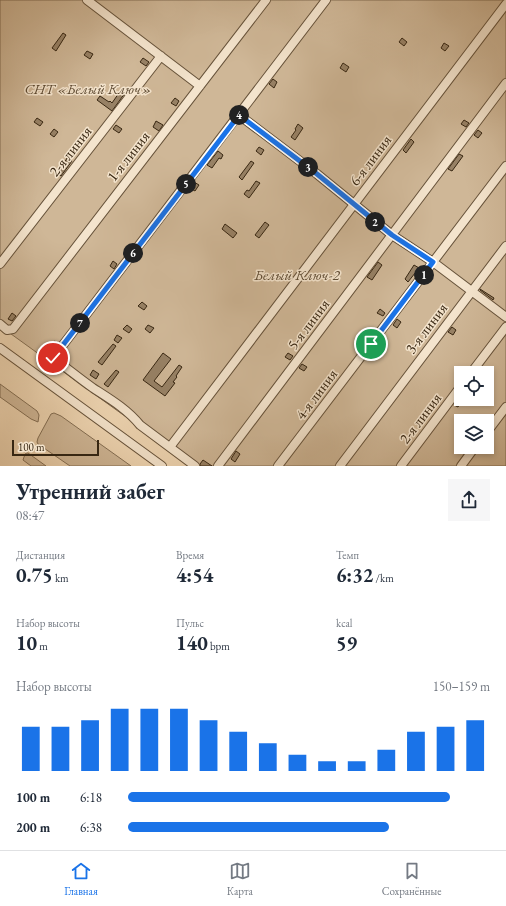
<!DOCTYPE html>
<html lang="ru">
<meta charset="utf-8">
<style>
body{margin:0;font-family:"EB Garamond",serif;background:#f6f6f7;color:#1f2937;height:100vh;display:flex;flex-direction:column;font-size:15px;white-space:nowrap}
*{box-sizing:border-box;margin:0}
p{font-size:13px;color:#747a83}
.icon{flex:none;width:22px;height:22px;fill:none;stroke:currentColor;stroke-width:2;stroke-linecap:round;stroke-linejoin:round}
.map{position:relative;height:466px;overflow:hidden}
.side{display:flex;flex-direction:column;background:#fff;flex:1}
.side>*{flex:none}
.controls{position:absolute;left:454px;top:366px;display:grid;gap:8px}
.controls a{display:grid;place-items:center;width:40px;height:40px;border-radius:0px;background:#fff;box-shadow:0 2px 6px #0003;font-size:20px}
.scale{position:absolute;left:12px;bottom:10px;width:87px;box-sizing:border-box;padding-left:4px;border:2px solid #382712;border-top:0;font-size:11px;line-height:14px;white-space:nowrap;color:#382712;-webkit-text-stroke:3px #f4e4cd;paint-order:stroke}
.pin{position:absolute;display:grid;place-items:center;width:34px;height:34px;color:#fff;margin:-17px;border:2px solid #fff;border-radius:50%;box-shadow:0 1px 4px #0007}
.km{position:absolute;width:20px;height:20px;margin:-10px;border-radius:50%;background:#222;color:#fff;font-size:11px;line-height:20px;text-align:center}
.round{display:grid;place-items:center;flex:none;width:42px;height:42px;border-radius:0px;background:#f6f6f7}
.headline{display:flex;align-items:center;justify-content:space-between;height:68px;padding:0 16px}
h1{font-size:22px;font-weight:700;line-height:30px}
.metrics{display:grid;grid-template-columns:repeat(3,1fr);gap:6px;height:68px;padding:4px 16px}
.metrics div{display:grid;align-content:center}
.metrics b{font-size:20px;font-weight:700}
.metrics small{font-size:11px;font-weight:400}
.metrics p{font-size:11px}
.chart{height:112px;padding:8px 16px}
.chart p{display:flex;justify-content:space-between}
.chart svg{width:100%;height:72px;margin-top:4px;stroke:#1a73e8;stroke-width:6}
ul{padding:0 16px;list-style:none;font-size:13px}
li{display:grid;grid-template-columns:64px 48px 1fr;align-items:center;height:30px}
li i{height:10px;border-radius:5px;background:#1a73e8}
.menu{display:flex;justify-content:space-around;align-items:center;height:56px;border-top:1px solid #e0e1e3;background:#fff;font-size:11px;color:#747a83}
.menu a{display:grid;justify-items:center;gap:2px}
.menu .on{color:#1a73e8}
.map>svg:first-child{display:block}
</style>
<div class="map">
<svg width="506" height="466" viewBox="0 0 506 466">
<rect width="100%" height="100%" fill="#eed5b2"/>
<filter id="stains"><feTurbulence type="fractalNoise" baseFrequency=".005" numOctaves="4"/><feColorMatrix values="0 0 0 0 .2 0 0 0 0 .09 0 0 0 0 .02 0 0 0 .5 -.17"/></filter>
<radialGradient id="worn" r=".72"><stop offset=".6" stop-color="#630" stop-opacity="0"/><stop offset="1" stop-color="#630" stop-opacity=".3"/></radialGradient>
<path fill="#cfb797" stroke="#846f54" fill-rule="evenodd" d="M0 0H506V466H194L0 326ZM461 373H487V399H461ZM461 421H487V447H461Z
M0 384 37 411 39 415 38 422 31 419 0 397Z
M54 413 61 416 131 466H70L38 444 37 442 38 438 51 414Z
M26 453H28L46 466H31L23 460 24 457Z"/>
<path fill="#978165" stroke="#382712" d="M63 33 66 35 56 51 52 48Z
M402 38 407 42 404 46 399 42Z
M444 43 449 46 445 51 441 48Z
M87 51 93 54 90 59 84 55Z
M143 58 149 62 146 66 140 62Z
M343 63 349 67 346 72 340 68Z
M273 79 277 82 274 88 269 84Z
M121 90 125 93 112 111 97 100 100 96 109 102 110 101 112 103Z
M175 98 179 101 176 106 171 103Z
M37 118 43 122 40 126 34 122Z
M464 120 469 123 466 127 461 124Z
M156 121 163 125 159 131 153 127Z
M298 124 303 128 295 140 291 137 296 130 295 129Z
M116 125 122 129 119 133 113 129Z
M54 129 58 132 54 137 50 134Z
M478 130 482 133 478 138 474 135Z
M411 139 414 142 406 153 403 150Z
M259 147 264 150 261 155 256 151Z
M218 151 223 155 221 159 219 158 212 168 207 165Z
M459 154 463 156 452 171 448 169Z
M67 158 72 161 61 176 58 174Z
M251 161 254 163 242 180 239 177Z
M256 181 260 183 249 198 244 194 247 190 249 191Z
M194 182 199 185 195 191 190 188Z
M265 222 269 225 259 238 255 235Z
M225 224 237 233 233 238 222 229Z
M113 261 117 264 114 269 110 266Z
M378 262 382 265 372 280 367 277Z
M414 265 419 268 408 282 405 279Z
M480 289 494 298 493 300 480 290Z
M142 302 147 306 144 310 138 306Z
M380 309 385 313 383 316 377 313Z
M12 313 16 316 12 321 8 319Z
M397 319 401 322 397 328 393 325Z
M127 325 132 329 129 333 123 329Z
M148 325 154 328 150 333 145 329Z
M452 327 456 330 453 335 448 332Z
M117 335 122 338 118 343 114 340Z
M54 341 57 343 52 350 49 347Z
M113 344 116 346 102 365 98 362Z
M163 353 171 359 154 381 162 387 179 365 182 367 176 376 177 377 173 382 175 383 165 396 143 380Z
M288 353 293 356 290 360 285 357Z
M302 364 307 367 304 371 299 368Z
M93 370 99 374 96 379 90 375Z
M116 370 119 372 108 387 104 384Z
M461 395V402L458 407 454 405Z
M236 451 240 454 235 462 231 459Z
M203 460 212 466H200V464Z"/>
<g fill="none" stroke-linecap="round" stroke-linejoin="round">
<defs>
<path id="minor" d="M87 0 200 86
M239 115 317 174 392 235 433 262 506 317
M0 264 161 56
M0 324 7 330 13 329 266 0
M0 348 162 466
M471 373 506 327
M487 432 506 407
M170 447 506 4
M195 466 140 425C127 409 110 399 93 388 80 379 67 368 53 358L326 0
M218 466 506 83
M278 466 506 166
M340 466 506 246
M401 466 461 386
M461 466 475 447"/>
</defs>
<use href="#minor" stroke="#66523a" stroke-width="10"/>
<use href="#minor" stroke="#f4e4cd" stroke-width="8"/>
</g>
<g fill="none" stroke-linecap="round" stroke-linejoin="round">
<defs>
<path id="route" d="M53 358 239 115 317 174 392 235 433 262 371 344"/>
</defs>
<use href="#route" stroke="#fff" stroke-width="8"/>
<use href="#route" stroke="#1a73e8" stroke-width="5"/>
</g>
<g text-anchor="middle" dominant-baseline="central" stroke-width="3" stroke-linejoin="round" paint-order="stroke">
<g font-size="15" font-style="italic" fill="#5e4b33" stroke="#f4e4cd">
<text x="88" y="88">СНТ «Белый Ключ»</text>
<text x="297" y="274">Белый Ключ-2</text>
</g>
<g font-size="15" fill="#382712" stroke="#f4e4cd">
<text transform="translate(70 151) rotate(-52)">2-я линия</text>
<text transform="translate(128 156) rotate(-52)">1-я линия</text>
<text transform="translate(370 160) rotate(-53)">6-я линия</text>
<text transform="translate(308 324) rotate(-53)">5-я линия</text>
<text transform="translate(426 328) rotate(-53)">3-я линия</text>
<text transform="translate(316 394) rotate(-53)">4-я линия</text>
<text transform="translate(420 418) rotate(-53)">2-я линия</text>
</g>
</g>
<rect width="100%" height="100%" filter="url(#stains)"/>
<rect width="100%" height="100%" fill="url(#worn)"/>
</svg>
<div class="controls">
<a><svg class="icon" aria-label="locate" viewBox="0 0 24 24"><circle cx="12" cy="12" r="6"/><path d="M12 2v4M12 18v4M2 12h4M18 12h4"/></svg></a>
<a><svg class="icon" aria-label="layers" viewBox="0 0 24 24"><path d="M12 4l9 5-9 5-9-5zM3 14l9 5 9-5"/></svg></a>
</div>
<div class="scale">100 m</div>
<div class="pin" style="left:371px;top:344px;background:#1e9e55"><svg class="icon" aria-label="arrive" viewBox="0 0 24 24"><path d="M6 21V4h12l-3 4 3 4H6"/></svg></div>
<div class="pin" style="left:53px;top:358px;background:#d93025"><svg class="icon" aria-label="check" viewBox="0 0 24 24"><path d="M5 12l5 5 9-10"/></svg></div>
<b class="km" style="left:424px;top:275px">1</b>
<b class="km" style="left:375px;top:222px">2</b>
<b class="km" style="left:308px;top:167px">3</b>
<b class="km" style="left:239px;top:115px">4</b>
<b class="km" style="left:186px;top:184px">5</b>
<b class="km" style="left:133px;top:253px">6</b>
<b class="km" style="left:80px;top:323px">7</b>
</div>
<section class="side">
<div class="headline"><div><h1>Утренний забег</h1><p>08:47</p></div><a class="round"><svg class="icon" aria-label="share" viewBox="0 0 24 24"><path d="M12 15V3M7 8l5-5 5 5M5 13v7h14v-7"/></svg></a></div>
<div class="metrics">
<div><p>Дистанция</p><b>0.75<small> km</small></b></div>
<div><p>Время</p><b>4:54</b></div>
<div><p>Темп</p><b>6:32<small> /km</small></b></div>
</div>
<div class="metrics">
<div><p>Набор высоты</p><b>10<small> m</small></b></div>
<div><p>Пульс</p><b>140<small> bpm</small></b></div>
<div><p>kcal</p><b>59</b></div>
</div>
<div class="chart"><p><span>Набор высоты</span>150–159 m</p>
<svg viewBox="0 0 160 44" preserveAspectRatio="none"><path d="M5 44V17M15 44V17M25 44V13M35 44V6M45 44V6M55 44V6M65 44V13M75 44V20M85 44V27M95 44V34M105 44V38M115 44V38M125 44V31M135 44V20M145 44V17M155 44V13"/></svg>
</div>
<ul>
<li><b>100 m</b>6:18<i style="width:89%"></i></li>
<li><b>200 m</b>6:38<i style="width:72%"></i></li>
</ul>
</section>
<nav class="menu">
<a class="on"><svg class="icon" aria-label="home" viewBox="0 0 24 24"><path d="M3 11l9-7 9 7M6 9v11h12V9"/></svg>Главная</a>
<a><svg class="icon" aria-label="map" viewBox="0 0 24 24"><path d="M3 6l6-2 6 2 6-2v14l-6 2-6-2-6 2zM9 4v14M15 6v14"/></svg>Карта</a>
<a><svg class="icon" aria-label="saved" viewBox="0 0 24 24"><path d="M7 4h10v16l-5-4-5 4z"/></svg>Сохранённые</a>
</nav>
